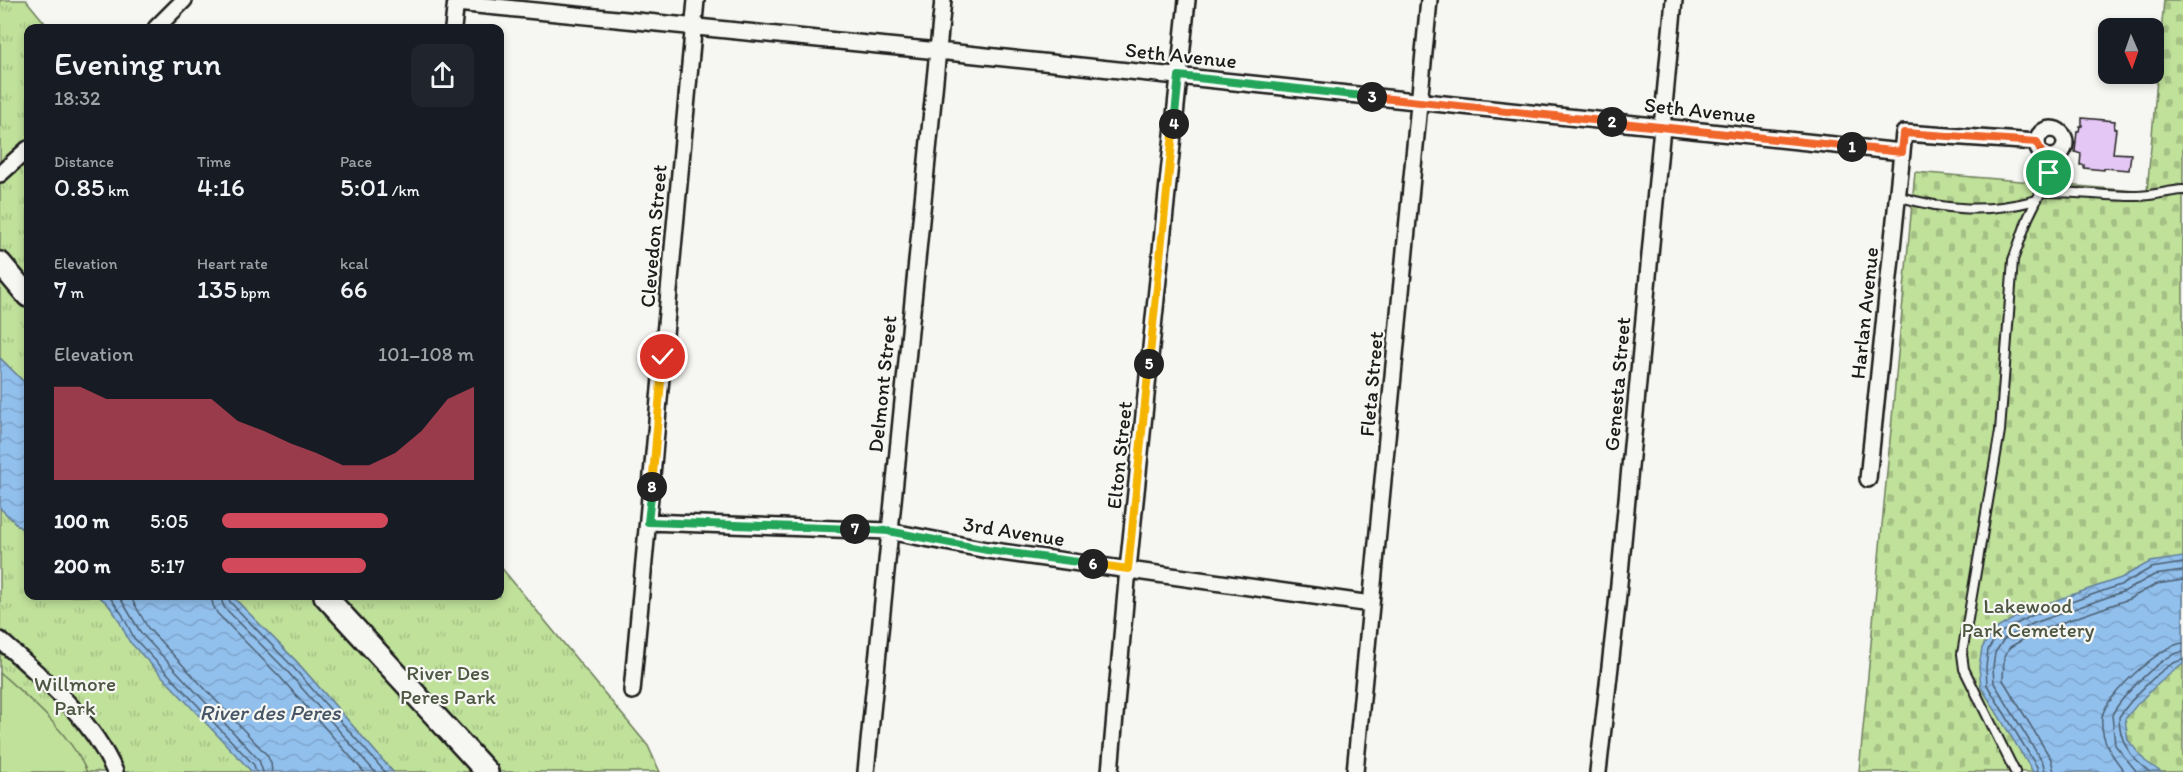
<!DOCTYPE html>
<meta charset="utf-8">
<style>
body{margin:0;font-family:Itim,sans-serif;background:#20242c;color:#f1f3f6;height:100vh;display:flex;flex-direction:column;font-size:22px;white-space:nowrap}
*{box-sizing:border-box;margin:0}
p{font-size:20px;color:#9ea1a6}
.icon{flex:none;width:33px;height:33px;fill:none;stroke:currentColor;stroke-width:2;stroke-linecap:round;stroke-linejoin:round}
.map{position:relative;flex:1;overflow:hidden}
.details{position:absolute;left:24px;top:24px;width:480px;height:576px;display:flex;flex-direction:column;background:#171b24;border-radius:12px;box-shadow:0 3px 9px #0003}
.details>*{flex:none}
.needle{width:39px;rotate:178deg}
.controls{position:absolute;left:2098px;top:18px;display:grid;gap:12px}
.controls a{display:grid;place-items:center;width:66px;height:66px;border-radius:12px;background:#171b24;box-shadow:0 3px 9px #0003;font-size:30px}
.pin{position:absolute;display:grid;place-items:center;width:51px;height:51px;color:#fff;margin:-26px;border:3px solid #fff;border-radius:50%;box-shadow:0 2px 6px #0007}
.km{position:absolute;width:30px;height:30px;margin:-15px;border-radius:50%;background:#222;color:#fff;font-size:16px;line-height:30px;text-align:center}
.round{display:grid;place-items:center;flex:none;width:63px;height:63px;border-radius:12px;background:#20242c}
.summary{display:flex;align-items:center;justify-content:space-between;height:102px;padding:0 30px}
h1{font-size:33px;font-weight:600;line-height:45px}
.stats{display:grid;grid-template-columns:repeat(3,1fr);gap:9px;height:102px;padding:6px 30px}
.stats div{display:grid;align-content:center}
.stats b{font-size:26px;font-weight:600}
.stats small{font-size:16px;font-weight:400}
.stats p{font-size:16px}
.chart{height:168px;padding:12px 30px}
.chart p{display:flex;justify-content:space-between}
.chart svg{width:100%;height:108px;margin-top:6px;fill:#d1495b;opacity:.7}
ul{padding:0 30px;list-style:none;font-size:20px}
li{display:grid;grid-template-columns:96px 72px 1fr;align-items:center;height:45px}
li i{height:15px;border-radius:8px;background:#d1495b}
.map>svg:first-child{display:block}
</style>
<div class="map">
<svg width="2183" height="772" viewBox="0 0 2183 772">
<defs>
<pattern id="cemetery-stones" width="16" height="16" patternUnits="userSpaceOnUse" patternTransform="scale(1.5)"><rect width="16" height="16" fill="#bfe19a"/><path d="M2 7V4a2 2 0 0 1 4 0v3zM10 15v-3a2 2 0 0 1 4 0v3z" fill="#a4c084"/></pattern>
<pattern id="park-tufts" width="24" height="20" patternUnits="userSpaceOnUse" patternTransform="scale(1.5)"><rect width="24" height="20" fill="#bfe19a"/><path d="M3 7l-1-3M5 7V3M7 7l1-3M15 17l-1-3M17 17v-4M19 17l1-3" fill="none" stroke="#a4c084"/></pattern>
<pattern id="water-waves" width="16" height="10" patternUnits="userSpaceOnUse" patternTransform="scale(1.5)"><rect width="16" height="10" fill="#92c0ed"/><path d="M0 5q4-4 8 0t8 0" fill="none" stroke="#7da4cb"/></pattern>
</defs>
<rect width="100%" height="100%" fill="#f6f6f2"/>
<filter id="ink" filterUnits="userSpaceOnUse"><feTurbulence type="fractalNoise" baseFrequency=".0167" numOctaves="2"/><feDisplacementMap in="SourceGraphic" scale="12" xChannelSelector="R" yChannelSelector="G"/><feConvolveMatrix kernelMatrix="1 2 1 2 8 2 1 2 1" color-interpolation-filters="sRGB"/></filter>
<g filter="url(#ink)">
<path fill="url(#cemetery-stones)" stroke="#6e7e5b" stroke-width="1.5" d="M2164 0H2183V772H1859L1915 172 2147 192Z"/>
<path fill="url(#park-tufts)" stroke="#6e7e5b" stroke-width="1.5" d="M0 0H26L49 28H28V386L0 358Z
M0 508 28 535V596H98L105 600 117 617 252 772H0Z
M500 566 648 746 660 772H393L297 662 232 596H500Z"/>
<path fill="#bfe19a" stroke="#6e7e5b" stroke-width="1.5" d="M0 673C33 702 69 732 87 772H0Z"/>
<path fill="url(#water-waves)" stroke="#637e99" stroke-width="1.5" d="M0 358 28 386V535L0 508Z
M2183 557V664C2161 680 2141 698 2125 719L2128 740 2145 761 2161 772H2033L1981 687 1979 667 1982 648 1994 630 2028 610 2121 578 2150 562Z
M98 596H232L297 662 393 772H252L129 641C121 625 114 606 98 596Z"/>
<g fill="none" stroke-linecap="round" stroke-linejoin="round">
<path stroke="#4b5e70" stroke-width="1.5" d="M109 596 122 614 134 638 254 765 256 772
M119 596 141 633 259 760 263 772
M130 596 148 628 267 755 271 763 272 772
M211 596 213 605 217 613 280 677 364 772
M220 596 224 607 287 671 375 772
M228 596 230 602 292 666 385 772
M2038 772 2037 767 1987 685 1986 667 1988 650 1998 634 2031 616 2123 584 2151 568 2183 563
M2045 772 2043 763 1994 683 1993 667 1995 653 2004 639 2034 623 2125 591 2154 575 2183 571
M2054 772 2051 759 2003 680 2004 657 2010 647 2038 631 2129 599 2157 584 2183 580
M2125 772C2112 756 2100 740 2102 717 2105 696 2162 644 2183 643
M2137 772 2115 745 2112 715C2121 697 2163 653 2183 652
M2150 772C2131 759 2119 741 2119 717 2129 702 2164 662 2183 660"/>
</g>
<path fill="#e5c7f5" stroke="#1c1c1c" stroke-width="1.5" d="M2082 118 2115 121 2114 129H2116L2113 153 2131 154 2129 170 2104 168V170L2084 168V165H2080L2081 154 2075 152 2077 131H2079L2080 126H2082Z"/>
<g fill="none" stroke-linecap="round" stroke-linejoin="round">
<defs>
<path id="lane" d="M2042 192C2073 191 2105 196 2136 196 2153 196 2167 191 2183 190
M1897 196C1947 211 1987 213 2037 200
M2015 772 1964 669 1962 654 2000 431 2013 260 2028 218 2050 173V157"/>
<path id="street" d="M456 3 938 51 1902 152
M156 28 184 0
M453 28 456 0
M2037 143a14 14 0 1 1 28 0a14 14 0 1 1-28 0Z
M0 174 28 149
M1868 479 1904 133 2037 142
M648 522 888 531 987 550 1371 604
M0 640C44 679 91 717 115 772
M632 691 696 0
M866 772 943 0
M1110 772 1128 569 1187 0
M1355 772 1429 0
M1598 772 1617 605 1674 0"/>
<path id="secondary" d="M0 263 28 296
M325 596 487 772"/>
</defs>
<use href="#lane" stroke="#1c1c1c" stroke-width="12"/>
<use href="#street" stroke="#1c1c1c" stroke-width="20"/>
<use href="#secondary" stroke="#1c1c1c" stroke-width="26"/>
<use href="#lane" stroke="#f6f6f2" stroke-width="8"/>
<use href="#street" stroke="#f6f6f2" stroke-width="15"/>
<use href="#secondary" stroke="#f6f6f2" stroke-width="21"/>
</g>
</g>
<g fill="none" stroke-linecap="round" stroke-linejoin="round" filter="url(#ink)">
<defs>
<path id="split-1" d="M1852 147 1902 152 1904 133 2037 142 2042 154 2050 157 2049 173"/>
<path id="split-2" d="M1612 122 1852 147"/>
<path id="split-3" d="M1372 97 1612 122"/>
<path id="split-4" d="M1174 124 1179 76 1372 97"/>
<path id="split-5" d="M1149 364 1174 124"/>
<path id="split-6" d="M1093 564 1128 569 1149 364"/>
<path id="split-7" d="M855 529 888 531 987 550 1093 564"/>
<path id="split-8" d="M652 487 648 522 855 529"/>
<path id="split-9" d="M652 487 663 357"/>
</defs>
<use href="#split-1" stroke="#fff" stroke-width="12"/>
<use href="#split-2" stroke="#fff" stroke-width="12"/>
<use href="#split-3" stroke="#fff" stroke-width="12"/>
<use href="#split-4" stroke="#fff" stroke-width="12"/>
<use href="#split-5" stroke="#fff" stroke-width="12"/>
<use href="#split-6" stroke="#fff" stroke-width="12"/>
<use href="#split-7" stroke="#fff" stroke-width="12"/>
<use href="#split-8" stroke="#fff" stroke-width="12"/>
<use href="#split-9" stroke="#fff" stroke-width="12"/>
<use href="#split-1" stroke="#f0652b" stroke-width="8"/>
<use href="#split-2" stroke="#f0652b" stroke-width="8"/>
<use href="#split-3" stroke="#f0652b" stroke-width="8"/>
<use href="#split-4" stroke="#22a559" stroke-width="8"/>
<use href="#split-5" stroke="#f5b400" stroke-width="8"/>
<use href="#split-6" stroke="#f5b400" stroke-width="8"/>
<use href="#split-7" stroke="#22a559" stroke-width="8"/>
<use href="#split-8" stroke="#22a559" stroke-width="8"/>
<use href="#split-9" stroke="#f5b400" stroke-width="8"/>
</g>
<g text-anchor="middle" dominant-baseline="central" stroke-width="4.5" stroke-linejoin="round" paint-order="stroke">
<g font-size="21" fill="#1c1c1c" stroke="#f6f6f2">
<text transform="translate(1181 55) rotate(6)">Seth Avenue</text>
<text transform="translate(1700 110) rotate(6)">Seth Avenue</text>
<text transform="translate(653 236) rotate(-85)">Clevedon Street</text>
<text transform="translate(1864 313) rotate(-84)">Harlan Avenue</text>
<text transform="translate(882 384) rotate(-84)">Delmont Street</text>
<text transform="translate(1371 384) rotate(-85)">Fleta Street</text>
<text transform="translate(1617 384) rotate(-85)">Genesta Street</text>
<text transform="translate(1119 455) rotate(-84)">Elton Street</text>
<text transform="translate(1014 531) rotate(9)">3rd Avenue</text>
</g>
<g font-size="21" fill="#4d5742" stroke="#f6f6f2">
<text x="2028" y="605">Lakewood<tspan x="2028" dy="24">Park Cemetery</tspan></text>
<text x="448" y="672">River Des<tspan x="448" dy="24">Peres Park</tspan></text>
<text x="75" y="683">Willmore<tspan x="75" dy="24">Park</tspan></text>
</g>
<g font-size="22" font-style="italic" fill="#455565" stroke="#f6f6f2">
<text x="270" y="712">River des Peres</text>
</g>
</g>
</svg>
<div class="controls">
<a><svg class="needle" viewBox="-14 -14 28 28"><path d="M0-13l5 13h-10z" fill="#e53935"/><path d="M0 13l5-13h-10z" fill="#9ea1a6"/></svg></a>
</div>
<div class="pin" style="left:2049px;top:173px;background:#1e9e55"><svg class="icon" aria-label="arrive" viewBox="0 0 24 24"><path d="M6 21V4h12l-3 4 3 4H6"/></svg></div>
<div class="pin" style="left:663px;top:357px;background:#d93025"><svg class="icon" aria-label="check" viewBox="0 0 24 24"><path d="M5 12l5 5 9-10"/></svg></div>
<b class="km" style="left:1852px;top:147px">1</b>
<b class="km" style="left:1612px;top:122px">2</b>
<b class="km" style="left:1372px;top:97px">3</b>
<b class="km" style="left:1174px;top:124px">4</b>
<b class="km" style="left:1149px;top:364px">5</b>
<b class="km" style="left:1093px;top:564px">6</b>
<b class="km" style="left:855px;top:529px">7</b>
<b class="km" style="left:652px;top:487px">8</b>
<section class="details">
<div class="summary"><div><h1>Evening run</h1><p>18:32</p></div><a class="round"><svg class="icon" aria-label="share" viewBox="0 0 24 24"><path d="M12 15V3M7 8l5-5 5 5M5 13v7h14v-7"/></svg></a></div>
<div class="stats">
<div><p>Distance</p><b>0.85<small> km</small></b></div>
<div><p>Time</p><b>4:16</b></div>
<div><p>Pace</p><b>5:01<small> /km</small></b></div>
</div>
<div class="stats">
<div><p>Elevation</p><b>7<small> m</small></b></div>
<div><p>Heart rate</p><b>135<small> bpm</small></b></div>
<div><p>kcal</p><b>66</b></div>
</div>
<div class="chart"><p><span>Elevation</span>101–108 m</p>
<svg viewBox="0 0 160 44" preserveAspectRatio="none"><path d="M0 44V6L10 6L20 11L30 11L40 11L50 11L60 11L70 20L80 24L90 29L100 33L110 38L120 38L130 33L140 24L150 11L160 6V44z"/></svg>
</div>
<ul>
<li><b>100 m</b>5:05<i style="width:66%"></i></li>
<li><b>200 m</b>5:17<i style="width:57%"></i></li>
</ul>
</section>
</div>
